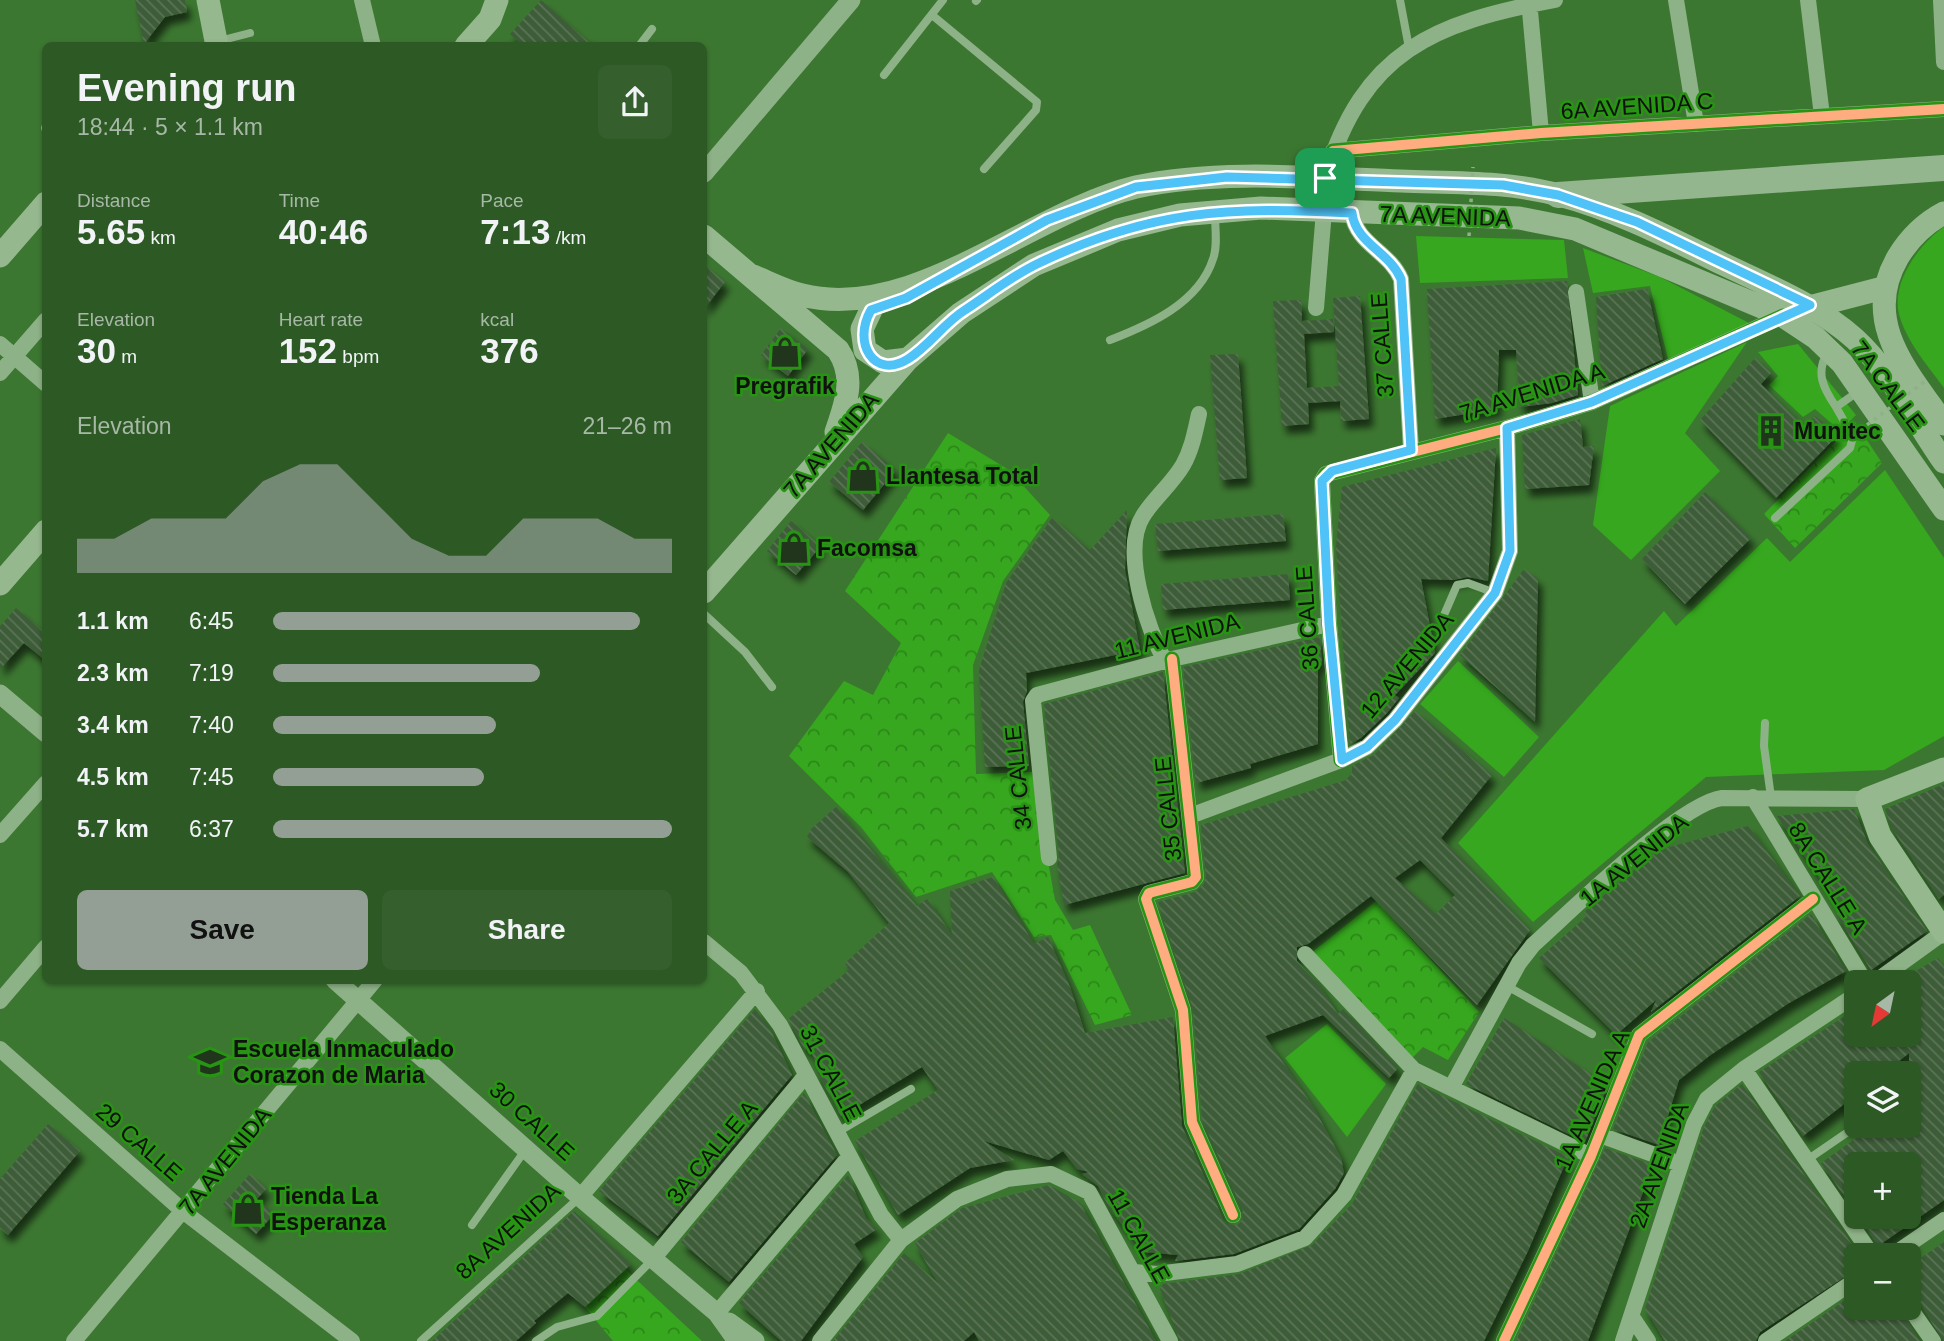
<!DOCTYPE html>
<meta charset="utf-8">
<style>
body{margin:0;font-family:Arial,sans-serif;background:#355f2d;color:#f1f3f6;height:100vh;display:flex;flex-direction:column;font-size:26px;white-space:nowrap}
*{box-sizing:border-box;margin:0}
p{font-size:23px;color:#a7b8a7}
.icon{flex:none;width:38px;height:38px;fill:none;stroke:currentColor;stroke-width:2;stroke-linecap:round;stroke-linejoin:round}
.map{position:relative;flex:1;overflow:hidden}
.drawer{position:absolute;left:42px;top:42px;width:665px;height:942px;display:flex;flex-direction:column;background:#2d5925;border-radius:10px;box-shadow:0 2px 5px #0004}
.drawer>*{flex:none}
.needle{width:46px;rotate:213deg}
.controls{position:absolute;left:1844px;top:970px;display:grid;gap:14px}
.controls a{display:grid;place-items:center;width:77px;height:77px;border-radius:10px;background:#2d5925;box-shadow:0 2px 5px #0004;font-size:35px}
.pin{position:absolute;display:grid;place-items:center;width:60px;height:60px;color:#fff;margin:-30px;border-radius:14px;box-shadow:0 4px 10px #0006}
.round{display:grid;place-items:center;flex:none;width:74px;height:74px;border-radius:10px;background:#355f2d}
.head{display:flex;align-items:center;justify-content:space-between;height:119px;padding:0 35px}
h1{font-size:38px;font-weight:700;line-height:52px}
.metrics{display:grid;grid-template-columns:repeat(3,1fr);gap:10px;height:119px;padding:7px 35px}
.metrics div{display:grid;align-content:center}
.metrics b{font-size:35px;font-weight:700}
.metrics small{font-size:19px;font-weight:400}
.metrics p{font-size:19px}
.chart{height:196px;padding:14px 35px}
.chart p{display:flex;justify-content:space-between}
.chart svg{width:100%;height:126px;margin-top:7px;fill:#939e94;opacity:.7}
.button{display:flex;gap:14px;margin-top:auto;padding:14px 35px}
.button a{flex:1;height:80px;border-radius:10px;background:#939e94;color:#111;font-size:28px;font-weight:700;line-height:80px;text-align:center}
.button a+a{background:#355f2d;color:#f1f3f6}
ul{padding:0 35px;list-style:none;font-size:23px}
li{display:grid;grid-template-columns:112px 84px 1fr;align-items:center;height:52px}
li i{height:18px;border-radius:9px;background:#939e94}
.map>svg:first-child{display:block}
</style>
<div class="map">
<svg width="1944" height="1341" viewBox="0 0 1944 1341">
<defs>
<pattern id="forest-crowns" width="20" height="18" patternUnits="userSpaceOnUse" patternTransform="scale(1.75)"><rect width="20" height="18" fill="#36a71e"/><path d="M2 6a3 3 0 1 1 6 0M12 15a3 3 0 1 1 6 0" fill="none" stroke="#2c8719"/></pattern>
<pattern id="building-back-hatch" width="6" height="6" patternUnits="userSpaceOnUse" patternTransform="scale(1.75)"><rect width="6" height="6" fill="#3d5c37"/><path d="M-1 5l2 2M0 0l6 6M5-1l2 2" fill="none" stroke="#5c7357"/></pattern>
<filter id="shadow"><feDropShadow dx="4.5" dy="8" stdDeviation="3.5" flood-color="#0009"/></filter>
</defs>
<rect width="100%" height="100%" fill="#3c7731"/>
<path fill="url(#forest-crowns)" d="M1855 422 1882 463 1795 548 1764 514Z
M948 433 1009 470 1050 515 1003 581 973 665 976 774 1032 772 1055 900 1073 930 1090 925 1132 1015 1095 1025 1051 935 1034 937 992 872 916 897 861 827 789 756 844 681 873 695 901 643 845 591Z
M1376 901 1479 1012 1448 1060 1423 1047 1410 1060 1310 954Z
M625 1269 702 1341H613L585 1307Z"/>
<path fill="#36a71e" d="M1944 227V388C1928 366 1906 341 1899 314 1891 282 1920 243 1944 227Z
M1416 236 1564 240 1568 278 1420 283Z
M1583 248 1660 277 1751 324 1668 359 1650 286 1593 293Z
M1747 342 1685 433 1720 471 1631 560 1593 525 1610 406Z
M1798 344 1856 415 1840 431 1815 409 1803 417 1769 385 1778 376 1758 352Z
M1885 470 1944 558V736L1884 770 1706 777 1533 922 1458 843 1664 611 1676 626 1767 538 1790 562Z
M1458 661 1539 737 1504 777 1420 704Z
M1327 1024 1386 1084 1347 1137 1285 1058Z"/>
<path fill="url(#building-back-hatch)" fill-rule="evenodd" filter="url(#shadow)" d="M135 0H185L187 12 165 17 144 44Z
M541 0 593 46H523L510 34Z
M704 265 725 282 704 309Z
M1567 281 1578 395 1552 403 1520 407 1516 350H1499L1497 409 1435 419 1427 289Z
M1647 289 1663 359 1602 386 1596 297Z
M1360 296 1369 419 1341 421 1340 401 1308 403 1309 424 1282 426 1273 301 1301 300 1302 321 1333 319 1334 332 1304 334 1307 388 1339 386 1333 298Z
M781 328 808 349 788 376 761 355Z
M1238 354 1247 478 1220 480 1210 355Z
M1755 358 1771 373 1761 384 1804 426 1815 416 1837 436 1776 498 1700 420Z
M1580 419 1583 447 1594 446 1589 485 1525 489 1522 435Z
M862 442 896 470 863 510 829 482Z
M1496 448 1488 581 1468 577 1453 580 1421 579 1435 653 1395 695 1399 698 1387 713 1361 738 1350 744 1336 547 1342 487Z
M1705 492 1751 538 1685 604 1642 559Z
M1127 510 1125 570 1140 650 1026 673 1027 691 1023 702 1029 766 985 767 979 670 1006 583 1052 518 1090 550Z
M1283 514 1286 541 1158 551 1155 524Z
M791 521 821 546 796 575 767 551Z
M1524 569 1538 579 1535 722 1460 655Z
M1288 574 1290 600 1163 610 1161 584Z
M16 608 46 634V661L24 643 0 669V626Z
M1320 637 1322 665 1318 666V744L1250 764 1251 768 1196 783 1183 667Z
M1163 672 1185 873 1064 905 1057 864 1059 857 1044 704Z
M1415 711 1492 775 1441 838 1530 930 1477 1005 1371 896 1308 944 1297 947V961L1318 984 1338 1014 1343 1009 1398 1068 1389 1078 1323 1015 1265 1036 1314 1108 1341 1158 1344 1173 1335 1189 1299 1229 1234 1254 1175 1261 1178 1255 1144 1252 1111 1211 1098 1186 1082 1174 1089 1172 1077 1169 1063 1151 1049 1160 984 1141 1014 1160 970 1168 898 1215 855 1141 938 1090 922 1067 841 1116 817 1072 819 1069 809 1047 805 1050 788 1019 849 970 845 963 889 923 848 872 807 837 811 829 836 807 917 906 927 899 952 935 950 891 993 877 1034 944 1048 937 1070 987 1085 1033 1173 1017 1182 1126 1223 1219 1227 1224 1237 1225 1242 1221 1243 1211 1202 1119 1193 1009 1158 902 1195 892 1204 884 1206 876 1201 825 1346 780 1352 773V766L1374 755ZM1420 860 1455 895 1436 914 1395 878Z
M1944 784V895L1939 899 1893 830 1885 809Z
M1854 809 1868 844 1927 931 1871 970 1836 914 1841 910 1777 816Z
M1748 826 1800 896 1651 1012 1656 1000 1616 1035 1539 958 1587 916 1584 912 1658 850Z
M1811 914 1846 971 1789 1003 1709 1056 1679 1080 1659 1145 1613 1129 1648 1042Z
M1938 958 1944 967V1200L1878 1246 1858 1216H1909V1164H1857V1214L1821 1163 1866 1131 1872 1138 1889 1125H1909V1053L1884 1073H1857V1094L1803 1136 1759 1072 1857 1008V1034H1909V982H1897Z
M755 1009 771 1031 792 1075 658 1236 599 1191Z
M1504 1018 1608 1085 1585 1142 1466 1084Z
M1418 1084 1568 1157 1528 1251 1484 1341H1180L1160 1289 1163 1284 1239 1274 1312 1245 1352 1204Z
M1742 1084 1859 1255 1857 1269 1760 1332 1756 1341H1665L1645 1309 1704 1127 1715 1106Z
M804 1093 837 1155 729 1282 681 1242Z
M48 1124 80 1151 8 1235 0 1228V1179Z
M1605 1148 1653 1165 1588 1341H1516Z
M250 1174 266 1189 257 1199 274 1214 256 1234 223 1204Z
M848 1175 866 1218 877 1229 854 1244 863 1257 801 1341H781L739 1303Z
M1049 1185 1080 1203 1156 1341H979L974 1332 964 1341H833L904 1253 938 1283 915 1243 962 1208Z
M574 1211 631 1264 585 1307 568 1293 534 1321 536 1323 516 1341H432Z
M1944 1242V1341H1943L1909 1285V1266Z
M1857 1292V1307H1899L1920 1341H1785Z"/>
<g fill="none" stroke-linecap="round" stroke-linejoin="round">
<path stroke="#8eb287" stroke-width="8" d="M1400 0 1409 48
M976 1 977 0
M932 15 1037 102 1036 110 984 169
M219 41 250 33
M639 46 652 29
M884 75 943 0
M45 128H46
M1110 340C1149 325 1199 303 1213 259 1218 246 1215 229 1215 215
M1828 352C1815 372 1823 388 1836 407L1859 391
M1775 518 1850 448 1853 437 1836 407
M704 614 745 652 772 687
M1444 615 1457 585 1468 583 1495 593
M1765 723 1764 746 1771 797
M1507 986 1592 1034
M836 1133 911 1089
M1807 1160 1858 1125
M472 1225 526 1149
M421 1341 580 1197
M536 1341 557 1327 597 1316 653 1259"/>
<path stroke="#8eb287" stroke-width="16" d="M362 0 373 46
M1529 0 1541 133
M1676 0 1696 124
M1808 0 1822 116
M1941 0 1944 62
M1333 151 1541 133 1944 109
M1325 178C1363 51 1433 23 1555 0
M1352 213C1356 244 1389 251 1401 279L1411 450
M1576 292 1592 402
M1316 308 1324 211
M0 344 46 384
M0 373 46 320
M1172 659 1196 877 1192 882 1149 893 1146 899 1183 1010 1192 1122 1233 1215
M1165 661C1147 628 1121 550 1143 516 1154 498 1172 484 1183 465 1192 449 1195 432 1199 414
M1341 760 1329 624 1322 481 1326 474 1507 428 1592 402 1783 316
M1753 797 1865 982
M1190 816 1341 760 1367 747 1395 720 1495 593 1510 551 1507 428
M0 835 46 783
M1049 858 1033 701 1037 695 1172 659 1329 624
M704 942 741 973 780 1025 881 1215 901 1240
M1305 954 1414 1070 1591 1156
M1875 982 1944 932
M0 1001 46 947
M0 1049 184 1212 352 1341
M1744 1069 1872 1255
M1452 1086 1519 963 1533 945C1569 913 1680 803 1722 798L1867 799
M1600 1135 1680 1164
M580 1197 757 991
M1893 1255 1944 1220
M653 1259 806 1075
M1134 1272 1157 1274 1237 1264 1305 1238 1344 1195 1414 1070
M1909 1307 1933 1341
M717 1313 849 1157
M1632 1317 1648 1341
M74 1341 375 980
M820 1341 901 1240 957 1199 1007 1179 1051 1174 1089 1192 1170 1341
M1504 1341 1591 1156 1639 1035 1813 899
M1623 1341 1694 1124 1707 1099 1744 1069 1857 994
M1766 1341 1857 1279"/>
<path stroke="#8eb287" stroke-width="19" d="M704 173 851 0
M0 694 46 733
M335 980 580 1197 717 1313 737 1341
M729 1322 755 1341"/>
<path stroke="#96b88f" stroke-width="23" d="M208 0 217 46
M466 46 490 19 497 0
M1944 213C1925 223 1909 239 1898 257 1860 322 1908 372 1944 424
M704 236 838 350C856 377 846 403 836 432
M0 256 46 203
M753 276C768 282 785 291 802 295 913 323 1031 212 1136 187 1216 169 1319 178 1401 181 1453 183 1508 181 1559 195 1616 210 1670 238 1723 264 1769 286 1817 305 1855 339 1891 372 1916 422 1944 462
M1802 309 1883 288
M871 310 862 329 865 350 883 362 908 359
M0 584 46 531
M704 592 908 359 961 313 1034 265 1118 230 1180 215 1261 208 1519 218 1575 229 1783 316 1816 338 1842 363 1944 509
M1944 769 1867 799 1880 836 1944 932"/>
<path stroke="#94b68e" stroke-width="26" d="M1558 195 1944 168"/>
<path stroke="#8eb287" stroke-width="3.5" stroke-dasharray="3.5 5" stroke-linecap="butt" d="M1469 236 1473 167
M1867 425 1928 379"/>
<defs>
<path id="cycleway" d="M1333 151 1541 133 1944 109
M1172 659 1196 877 1192 882 1149 893 1146 899 1183 1010 1192 1122 1233 1215
M1341 760 1329 624 1322 481 1326 474 1507 428 1592 402 1783 316
M1504 1341 1591 1156 1639 1035 1813 899"/>
</defs>
<use href="#cycleway" stroke="#289414" stroke-width="15"/>
<use href="#cycleway" stroke="#ffac80" stroke-width="10"/>
</g>
<g fill="none" stroke-linecap="round" stroke-linejoin="round">
<defs>
<path id="route" d="M1227 177 1503 185 1558 195 1637 222 1810 305 1592 402 1507 428 1510 551 1495 593 1395 720 1367 747 1342 760 1329 624 1322 481 1332 471 1411 450 1401 279C1389 251 1356 244 1352 213 1230 206 1149 210 1037 264 1012 276 988 295 965 310 944 323 929 346 908 359 874 380 852 343 871 310L906 298 1047 220 1136 187Z"/>
</defs>
<use href="#route" stroke="#fff" stroke-width="14"/>
<use href="#route" stroke="#4fc3f7" stroke-width="9"/>
</g>
<defs>
<symbol id="shop-bare" viewBox="-9 -9 18 18"><path d="M-5-2.5h2.3a2.7 3.5 0 0 1 5.4 0H5L5.5 6h-11ZM-1.5-2.5h3a1.5 2.3 0 0 0-3 0Z" fill="#20351c" stroke="#289414" stroke-width="2.5" paint-order="stroke"/></symbol>
<symbol id="building-bare" viewBox="-9 -9 18 18"><path d="M-4-6H4V6H1V3H-1V6H-4ZM-2.5-4.3h1.7v1.8h-1.7ZM.8-4.3h1.7v1.8H.8ZM-2.5-1h1.7V.8h-1.7ZM.8-1h1.7V.8H.8Z" fill="#20351c" stroke="#289414" stroke-width="2.5" paint-order="stroke"/></symbol>
<symbol id="school-bare" viewBox="-9 -9 18 18"><path d="M0-5L7-2L0 1L-7-2ZM-4 1L0 2.5L4 1V4Q0 6-4 4Z" fill="#20351c" stroke="#289414" stroke-width="2.5" paint-order="stroke"/></symbol>
</defs>
<g fill-rule="evenodd">
<use href="#shop-bare" x="763" y="330" width="44" height="44"/>
<use href="#building-bare" x="1749" y="409" width="44" height="44"/>
<use href="#shop-bare" x="841" y="454" width="44" height="44"/>
<use href="#shop-bare" x="772" y="526" width="44" height="44"/>
<use href="#school-bare" x="188" y="1040" width="44" height="44"/>
<use href="#shop-bare" x="226" y="1187" width="44" height="44"/>
</g>
<g text-anchor="middle" dominant-baseline="central" stroke-width="5" stroke-linejoin="round" paint-order="stroke">
<g font-size="23" fill="#111" stroke="#289414">
<text transform="translate(1637 106) rotate(-4)">6A AVENIDA C</text>
<text transform="translate(1445 216) rotate(2)">7A AVENIDA</text>
<text transform="translate(1382 345) rotate(-94)">37 CALLE</text>
<text transform="translate(1888 386) rotate(53)">7A CALLE</text>
<text transform="translate(1532 392) rotate(-17)">7A AVENIDA A</text>
<text transform="translate(831 445) rotate(-49)">7A AVENIDA</text>
<text transform="translate(1307 618) rotate(-94)">36 CALLE</text>
<text transform="translate(1177 636) rotate(-14)">11 AVENIDA</text>
<text transform="translate(1407 665) rotate(-50)">12 AVENIDA</text>
<text transform="translate(1018 778) rotate(-96)">34 CALLE</text>
<text transform="translate(1168 809) rotate(-96)">35 CALLE</text>
<text transform="translate(1634 860) rotate(-39)">1A AVENIDA</text>
<text transform="translate(1828 878) rotate(58)">8A CALLE A</text>
<text transform="translate(831 1073) rotate(62)">31 CALLE</text>
<text transform="translate(1592 1100) rotate(-66)">1A AVENIDA A</text>
<text transform="translate(532 1121) rotate(42)">30 CALLE</text>
<text transform="translate(139 1142) rotate(41)">29 CALLE</text>
<text transform="translate(712 1152) rotate(-50)">3A CALLE A</text>
<text transform="translate(225 1161) rotate(-51)">7A AVENIDA</text>
<text transform="translate(1659 1165) rotate(-70)">2A AVENIDA</text>
<text transform="translate(508 1231) rotate(-42)">8A AVENIDA</text>
<text transform="translate(1139 1236) rotate(61)">11 CALLE</text>
</g>
<g font-size="23" font-weight="bold" fill="#111" stroke="#289414" text-anchor="start">
<text x="785" y="386" text-anchor="middle">Pregrafik</text>
<text x="1794" y="431">Munitec</text>
<text x="886" y="476">Llantesa Total</text>
<text x="817" y="548">Facomsa</text>
<text x="233" y="1049">Escuela Inmaculado<tspan x="233" dy="26">Corazon de Maria</tspan></text>
<text x="271" y="1196">Tienda La<tspan x="271" dy="26">Esperanza</tspan></text>
</g>
</g>
</svg>
<div class="controls">
<a><svg class="needle" viewBox="-14 -14 28 28"><path d="M0-13l5 13h-10z" fill="#e53935"/><path d="M0 13l5-13h-10z" fill="#a7b8a7"/></svg></a>
<a><svg class="icon" aria-label="layers" viewBox="0 0 24 24"><path d="M12 4l9 5-9 5-9-5zM3 14l9 5 9-5"/></svg></a>
<a>+</a>
<a>−</a>
</div>
<div class="pin" style="left:1325px;top:178px;background:#1e9e55"><svg class="icon" aria-label="arrive" viewBox="0 0 24 24"><path d="M6 21V4h12l-3 4 3 4H6"/></svg></div>
<section class="drawer">
<div class="head"><div><h1>Evening run</h1><p>18:44 · 5 × 1.1 km</p></div><a class="round"><svg class="icon" aria-label="share" viewBox="0 0 24 24"><path d="M12 15V3M7 8l5-5 5 5M5 13v7h14v-7"/></svg></a></div>
<div class="metrics">
<div><p>Distance</p><b>5.65<small> km</small></b></div>
<div><p>Time</p><b>40:46</b></div>
<div><p>Pace</p><b>7:13<small> /km</small></b></div>
</div>
<div class="metrics">
<div><p>Elevation</p><b>30<small> m</small></b></div>
<div><p>Heart rate</p><b>152<small> bpm</small></b></div>
<div><p>kcal</p><b>376</b></div>
</div>
<div class="chart"><p><span>Elevation</span>21–26 m</p>
<svg viewBox="0 0 160 44" preserveAspectRatio="none"><path d="M0 44V32L10 32L20 25L30 25L40 25L50 12L60 6L70 6L80 19L90 32L100 38L110 38L120 25L130 25L140 25L150 32L160 32V44z"/></svg>
</div>
<ul>
<li><b>1.1 km</b>6:45<i style="width:92%"></i></li>
<li><b>2.3 km</b>7:19<i style="width:67%"></i></li>
<li><b>3.4 km</b>7:40<i style="width:56%"></i></li>
<li><b>4.5 km</b>7:45<i style="width:53%"></i></li>
<li><b>5.7 km</b>6:37<i style="width:100%"></i></li>
</ul>
<div class="button"><a>Save</a><a>Share</a></div>
</section>
</div>
